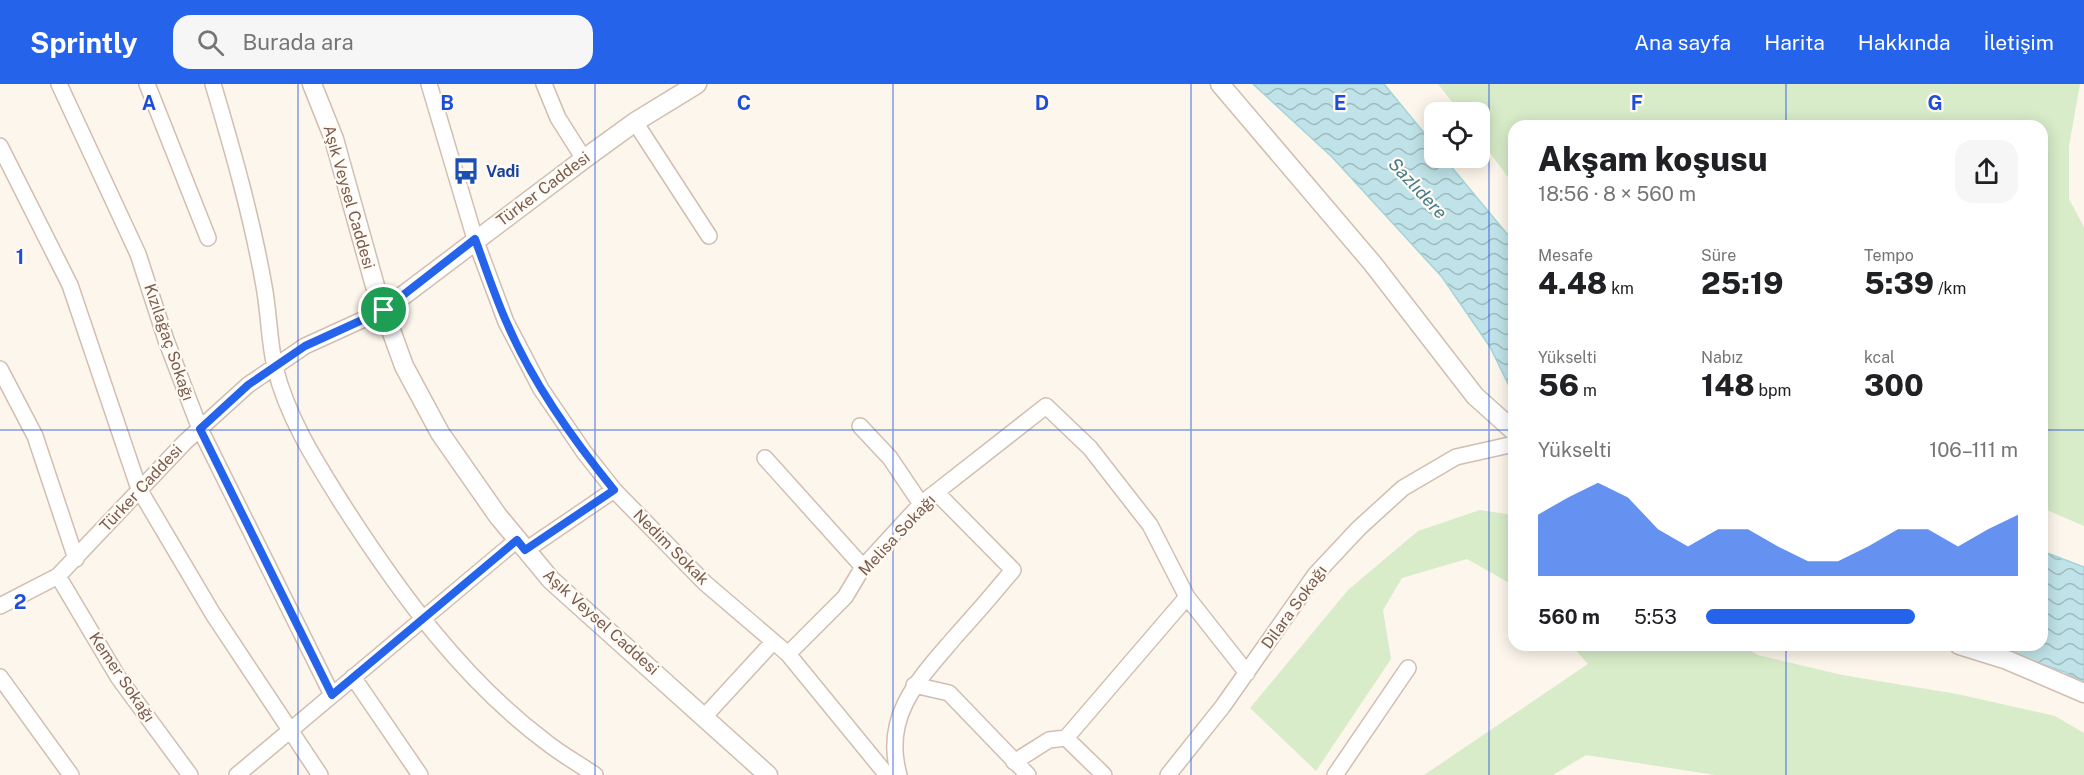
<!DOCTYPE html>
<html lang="tr">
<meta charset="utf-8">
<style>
body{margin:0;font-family:"Public Sans",sans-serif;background:#f6f6f6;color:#202124;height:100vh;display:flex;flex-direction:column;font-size:22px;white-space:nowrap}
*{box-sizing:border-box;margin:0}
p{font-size:20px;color:#757577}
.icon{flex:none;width:33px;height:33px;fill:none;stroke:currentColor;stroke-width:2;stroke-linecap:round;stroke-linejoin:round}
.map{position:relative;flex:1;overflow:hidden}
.details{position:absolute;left:1508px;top:36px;width:540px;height:531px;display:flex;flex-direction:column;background:#fff;border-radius:18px;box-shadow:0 3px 15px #0003}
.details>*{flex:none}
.controls{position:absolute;left:1424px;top:18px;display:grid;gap:12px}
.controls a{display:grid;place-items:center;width:66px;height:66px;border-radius:12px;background:#fff;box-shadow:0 3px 15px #0003;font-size:30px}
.pin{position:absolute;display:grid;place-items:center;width:51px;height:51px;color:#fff;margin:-26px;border:3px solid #fff;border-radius:50%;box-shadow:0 2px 6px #0007}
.round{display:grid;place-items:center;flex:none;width:63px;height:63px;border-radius:18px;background:#f6f6f6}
.overview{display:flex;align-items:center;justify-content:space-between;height:102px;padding:0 30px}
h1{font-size:33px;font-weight:800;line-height:45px}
.stats{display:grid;grid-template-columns:repeat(3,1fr);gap:9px;height:102px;padding:6px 30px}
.stats div{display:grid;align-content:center}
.stats b{font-size:30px;font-weight:800}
.stats small{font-size:16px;font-weight:400}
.stats p{font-size:16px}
.chart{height:168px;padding:12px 30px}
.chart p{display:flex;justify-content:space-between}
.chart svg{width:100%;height:108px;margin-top:6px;fill:#2563eb;opacity:.7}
ul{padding:0 30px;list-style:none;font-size:20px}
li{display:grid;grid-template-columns:96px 72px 1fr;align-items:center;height:45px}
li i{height:15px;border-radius:8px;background:#2563eb}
header{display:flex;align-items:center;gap:36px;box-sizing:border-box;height:84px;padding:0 30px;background:#2563eb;color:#fff}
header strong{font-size:28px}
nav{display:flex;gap:33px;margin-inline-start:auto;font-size:21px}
.search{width:420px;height:54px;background:#f6f6f6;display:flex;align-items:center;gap:15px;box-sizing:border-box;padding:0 21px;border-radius:18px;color:#757577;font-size:22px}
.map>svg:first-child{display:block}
</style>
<header>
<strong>Sprintly</strong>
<div class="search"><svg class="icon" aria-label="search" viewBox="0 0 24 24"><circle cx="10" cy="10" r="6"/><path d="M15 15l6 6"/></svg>Burada ara</div>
<nav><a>Ana sayfa</a><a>Harita</a><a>Hakkında</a><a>İletişim</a></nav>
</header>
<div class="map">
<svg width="2084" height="691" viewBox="0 0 2084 691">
<defs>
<pattern id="water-waves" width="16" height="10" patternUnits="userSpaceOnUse" patternTransform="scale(1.5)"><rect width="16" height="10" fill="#bfe3e8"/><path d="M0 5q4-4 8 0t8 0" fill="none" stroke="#a0bbbe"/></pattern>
</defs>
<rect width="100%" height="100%" fill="#fdf6ec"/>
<path fill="#d8ecc9" d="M1438 0H2080L2069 62V115L2084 143V442L2042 424V42H1514L1513 100 1479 54V28H1460Z
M1480 426 1513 431V501L1467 475 1402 494 1383 526 1391 575 1316 687 1250 624 1348 506 1418 447Z
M1571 561H1741L1758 571 1842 591 1957 610 2055 632 2084 649V691H1715L1586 671 1553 691H1424L1588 580Z"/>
<path fill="url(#water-waves)" stroke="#a5d3da" stroke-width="1.5" d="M1253 0H1384L1434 61V74H1444L1513 157V310L1490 263 1442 193 1332 73Z
M2042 467 2084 483V600L2065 588 1986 561H2042Z"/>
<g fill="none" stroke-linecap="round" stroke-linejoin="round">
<defs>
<path id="minor" d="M59 0 138 170 166 256 200 345 332 611
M147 0 208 154
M213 0C233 67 252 134 264 202 269 229 269 257 275 283 287 333 316 378 343 421 399 508 462 595 546 658 561 670 579 680 595 691
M429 0 475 155 506 238 541 305 584 368 614 406 705 499 788 570 887 691
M544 0 558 34 584 75
M635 38 709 152
M0 62 70 201 139 405 213 530 320 691
M0 285 35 352 76 475
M860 342 890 374 921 420
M765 374 863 483
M526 466 614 406
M58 492 118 593 190 691
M0 522 58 492 185 358 248 301 305 262 384 226
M788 570 845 513 863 483 921 420 1046 322 1090 364 1150 441 1187 513 1247 589
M0 593 71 691
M353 593 420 691
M914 601 949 609 1028 691
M704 633 773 558
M1066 654 1104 691
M1014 678 1049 656 1066 654 1187 513
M237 691 517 456
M899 691C882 632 919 595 955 553 975 531 994 509 1013 486L936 408
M1168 691 1223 622 1315 491 1359 444 1403 404 1456 373 1514 360
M1335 691 1408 584"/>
<path id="tertiary" d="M312 0 334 55 375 202 404 282 440 349 498 432 551 496 768 691
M1220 0 1373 180 1475 312 1514 347
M384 226 584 75 635 38 697 0
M1959 561 2007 576 2084 609"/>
</defs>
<use href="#minor" stroke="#d1beb0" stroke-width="18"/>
<use href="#tertiary" stroke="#d1beb0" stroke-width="21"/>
<use href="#minor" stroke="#fff" stroke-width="15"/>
<use href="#tertiary" stroke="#fff" stroke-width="18"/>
</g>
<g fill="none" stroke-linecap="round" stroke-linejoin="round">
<defs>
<path id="route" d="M475 155C485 182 494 210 506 237 532 298 572 354 614 406L525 466 517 456 332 611 200 345 248 301 305 262 384 226Z"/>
</defs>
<use href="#route" stroke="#fff" stroke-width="12"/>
<use href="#route" stroke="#2563eb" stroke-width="8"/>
</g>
<path fill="none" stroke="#1d4ed8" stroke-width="1.5" stroke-opacity="0.55" d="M298 0V691M595 0V691M893 0V691M1191 0V691M1489 0V691M1786 0V42M0 346H1514M2042 346H2084M1786 561V691"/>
<defs>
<symbol id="bus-bare" viewBox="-9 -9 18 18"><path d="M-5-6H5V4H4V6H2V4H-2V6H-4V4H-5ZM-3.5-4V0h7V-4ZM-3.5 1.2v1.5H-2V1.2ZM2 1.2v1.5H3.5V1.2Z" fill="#1a4fb4" stroke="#fffaf3" stroke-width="2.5" paint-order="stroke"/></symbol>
</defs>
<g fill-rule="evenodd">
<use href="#bus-bare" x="447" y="68" width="38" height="38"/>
</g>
<g text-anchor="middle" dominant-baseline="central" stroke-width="4.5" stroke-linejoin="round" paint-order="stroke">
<g font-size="16" font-weight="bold" fill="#164399" stroke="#fffaf3" text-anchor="start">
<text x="486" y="87">Vadi</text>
</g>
<g font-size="16" fill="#7a5c4d" stroke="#fffaf3">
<text transform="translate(543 105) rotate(-37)">Türker Caddesi</text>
<text transform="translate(349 113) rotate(74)">Aşık Veysel Caddesi</text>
<text transform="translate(169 258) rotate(71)">Kızılağaç Sokağı</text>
<text transform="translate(141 404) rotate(-47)">Türker Caddesi</text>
<text transform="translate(897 451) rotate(-47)">Melisa Sokağı</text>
<text transform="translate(671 463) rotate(45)">Nedim Sokak</text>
<text transform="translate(1294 523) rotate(-54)">Dilara Sokağı</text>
<text transform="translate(601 538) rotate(42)">Aşık Veysel Caddesi</text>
<text transform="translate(122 593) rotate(56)">Kemer Sokağı</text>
</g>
<g font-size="18" font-style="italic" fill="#437c86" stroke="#fffaf3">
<text transform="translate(1418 104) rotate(47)">Sazlıdere</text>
</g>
</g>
<g font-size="20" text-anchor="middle" font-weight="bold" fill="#1d4ed8" stroke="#fffaf3" stroke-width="4.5" stroke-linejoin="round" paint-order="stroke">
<text x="149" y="26">A</text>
<text x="447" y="26">B</text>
<text x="744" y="26">C</text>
<text x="1042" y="26">D</text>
<text x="1340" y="26">E</text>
<text x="1637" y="26">F</text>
<text x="1935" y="26">G</text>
<text x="20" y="180">1</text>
<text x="20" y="525">2</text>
</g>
</svg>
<div class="controls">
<a><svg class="icon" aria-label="locate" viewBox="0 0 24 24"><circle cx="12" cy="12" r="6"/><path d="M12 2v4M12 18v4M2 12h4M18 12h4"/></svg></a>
</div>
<div class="pin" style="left:384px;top:226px;background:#1e9e55"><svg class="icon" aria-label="arrive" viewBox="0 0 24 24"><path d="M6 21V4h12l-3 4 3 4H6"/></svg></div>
<section class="details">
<div class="overview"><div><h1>Akşam koşusu</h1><p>18:56 · 8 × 560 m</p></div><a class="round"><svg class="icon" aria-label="share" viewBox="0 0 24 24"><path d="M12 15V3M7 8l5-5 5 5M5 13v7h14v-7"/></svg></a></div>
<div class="stats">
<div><p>Mesafe</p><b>4.48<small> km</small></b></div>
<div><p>Süre</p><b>25:19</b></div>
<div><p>Tempo</p><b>5:39<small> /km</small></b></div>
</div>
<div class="stats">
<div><p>Yükselti</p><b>56<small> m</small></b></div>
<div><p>Nabız</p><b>148<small> bpm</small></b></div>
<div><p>kcal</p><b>300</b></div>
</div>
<div class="chart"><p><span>Yükselti</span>106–111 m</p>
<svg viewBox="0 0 160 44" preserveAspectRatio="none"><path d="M0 44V19L10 12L20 6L30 12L40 25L50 32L60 25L70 25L80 32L90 38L100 38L110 32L120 25L130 25L140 32L150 25L160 19V44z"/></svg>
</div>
<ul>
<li><b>560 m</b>5:53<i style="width:67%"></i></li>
</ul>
</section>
</div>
